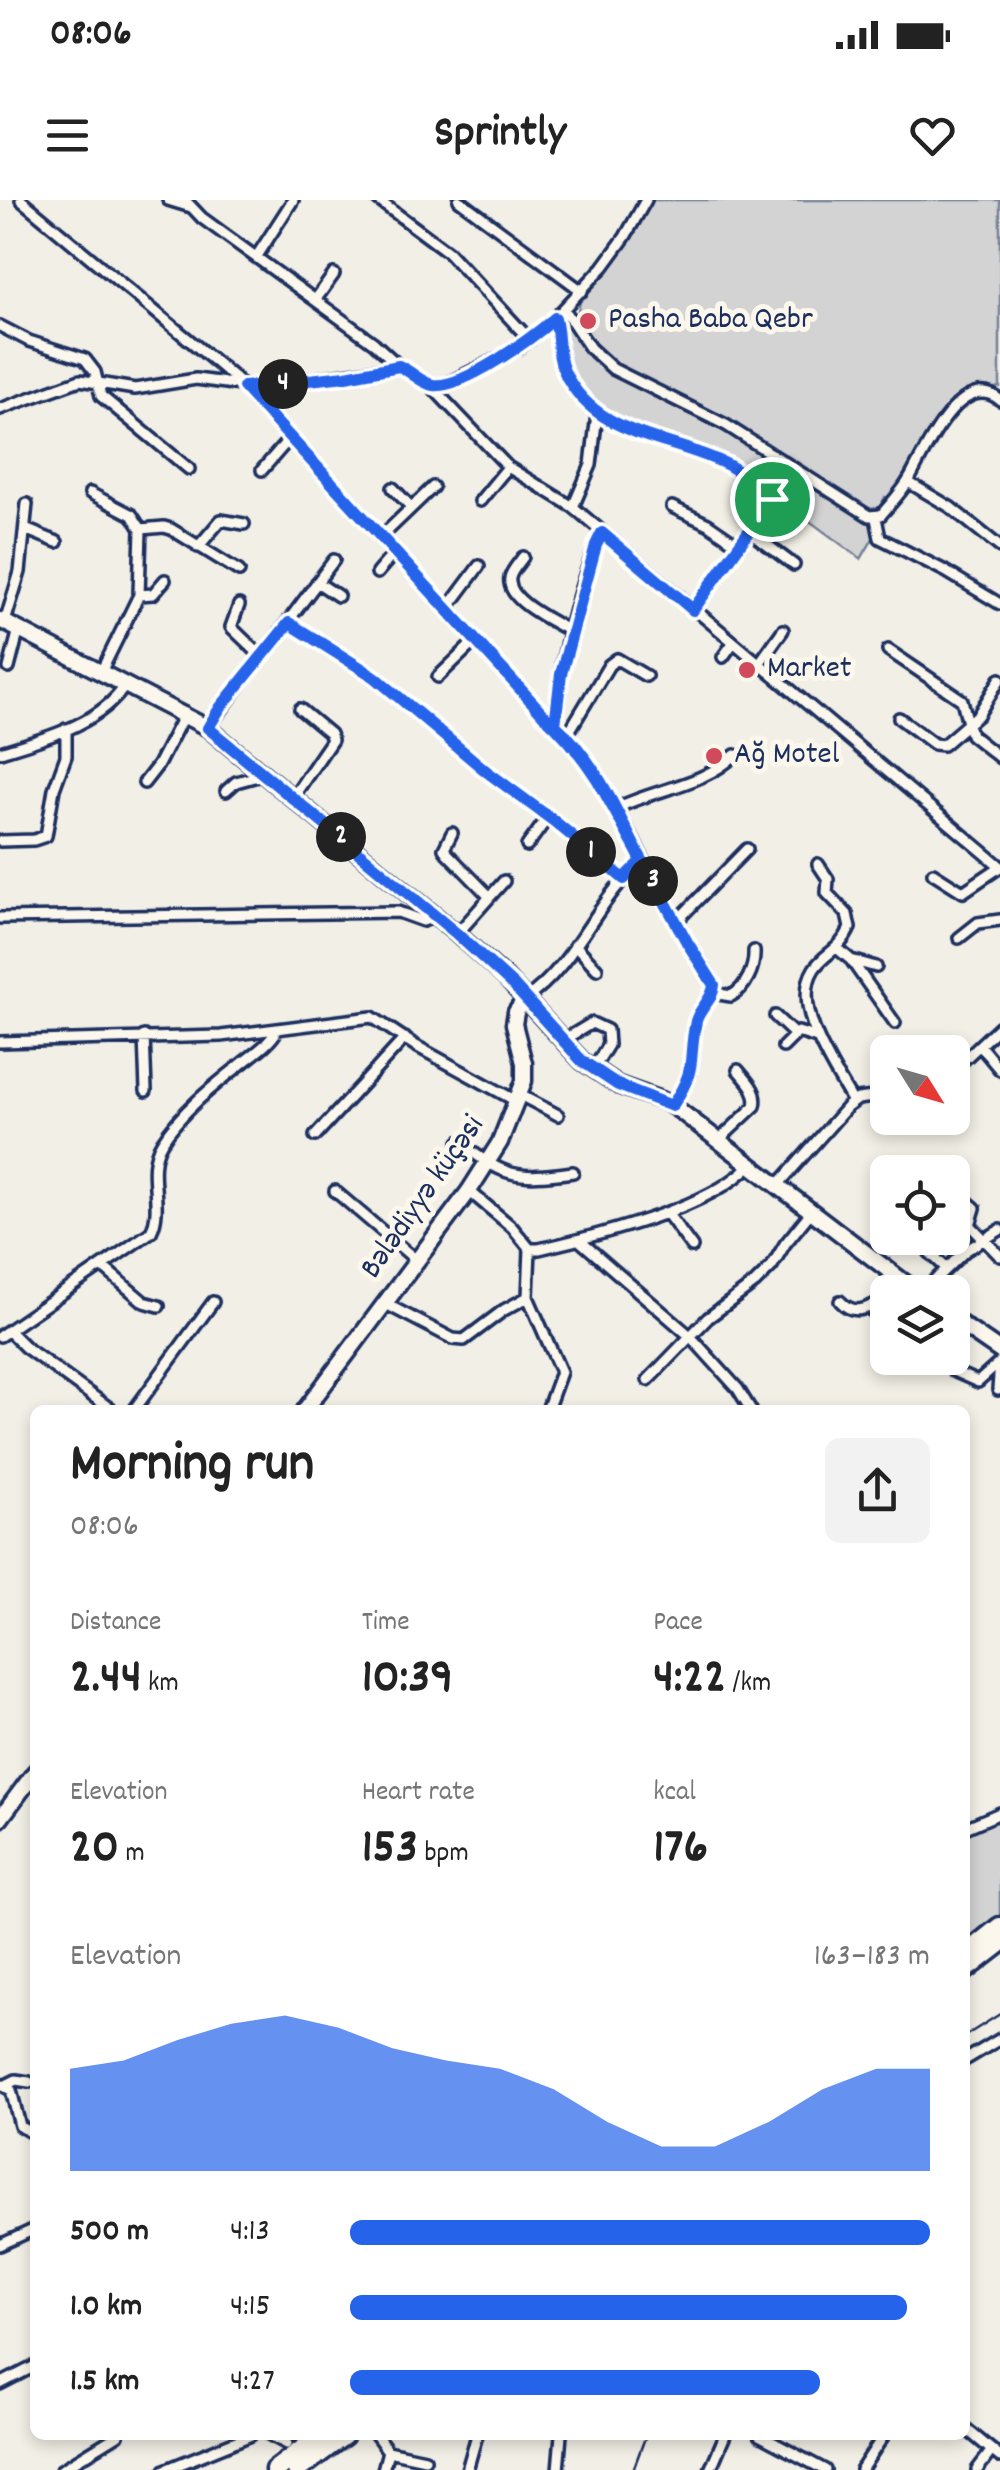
<!DOCTYPE html>
<meta charset="utf-8">
<style>
body{margin:0;font-family:Dekko,sans-serif;background:#f2f2f2;color:#222;height:100vh;display:flex;flex-direction:column;font-size:38px;white-space:nowrap}
*{box-sizing:border-box;margin:0}
p{font-size:32px;color:#767676}
.icon{flex:none;width:55px;height:55px;fill:none;stroke:currentColor;stroke-width:2;stroke-linecap:round;stroke-linejoin:round}
.map{position:relative;flex:1;overflow:hidden}
.sheet{position:absolute;left:30px;top:1205px;width:940px;height:1035px;display:flex;flex-direction:column;background:#fff;border-radius:15px;box-shadow:0 5px 15px #0003}
.sheet>*{flex:none}
.needle{width:65px;rotate:127deg}
.controls{position:absolute;left:870px;top:835px;display:grid;gap:20px}
.controls a{display:grid;place-items:center;width:100px;height:100px;border-radius:15px;background:#fff;box-shadow:0 5px 15px #0003;font-size:50px}
.pin{position:absolute;display:grid;place-items:center;width:85px;height:85px;color:#fff;margin:-42px;border:5px solid #fff;border-radius:50%;box-shadow:0 2px 10px #0007}
.km{position:absolute;width:50px;height:50px;margin:-25px;border-radius:50%;background:#222;color:#fff;font-size:28px;line-height:50px;text-align:center}
.round{display:grid;place-items:center;flex:none;width:105px;height:105px;border-radius:15px;background:#f2f2f2}
.headline{display:flex;align-items:center;justify-content:space-between;height:170px;padding:0 40px}
h1{font-size:55px;font-weight:800;line-height:75px}
.stats{display:grid;grid-template-columns:repeat(3,1fr);gap:15px;height:170px;padding:10px 40px}
.stats div{display:grid;align-content:center}
.stats b{font-size:50px;font-weight:800}
.stats small{font-size:28px;font-weight:400}
.stats p{font-size:28px}
.chart{height:280px;padding:20px 40px}
.chart p{display:flex;justify-content:space-between}
.chart svg{width:100%;height:180px;margin-top:10px;fill:#2563eb;opacity:.7}
ul{padding:0 40px;list-style:none;font-size:32px}
li{display:grid;grid-template-columns:160px 120px 1fr;align-items:center;height:75px}
li i{height:25px;border-radius:12px;background:#2563eb}
.status{display:flex;justify-content:space-between;align-items:center;height:70px;padding:0 50px;background:#fff;direction:ltr}
.status svg{height:28px;fill:currentColor}
header{display:flex;justify-content:space-between;align-items:center;height:130px;padding:0 40px;background:#fff;font-size:45px;font-weight:800}
.map>svg:first-child{display:block}
</style>
<div class="status"><b>08:06</b><svg viewBox="0 0 49 12"><path d="M0 12V9h3v3zM5 12V6h3v6zM10 12V3h3v9zM15 12V0h3v12zM26 1h20v11H26zM47 4h2v5h-2z"/></svg></div>
<header><svg class="icon" aria-label="menu" viewBox="0 0 24 24"><path d="M4 6h16M4 12h16M4 18h16"/></svg>Sprintly<svg class="icon" aria-label="heart" viewBox="0 0 24 24"><path d="M12 20l-8-8c-3-5 5-10 8-4 3-6 11-1 8 4z"/></svg></header>
<div class="map">
<svg width="1000" height="2270" viewBox="0 0 1000 2270">
<rect width="100%" height="100%" fill="#f2efe6"/>
<filter id="ink" filterUnits="userSpaceOnUse"><feTurbulence type="fractalNoise" baseFrequency=".01" numOctaves="2"/><feDisplacementMap in="SourceGraphic" scale="20" xChannelSelector="R" yChannelSelector="G"/><feConvolveMatrix kernelMatrix="1 2 1 2 8 2 1 2 1" color-interpolation-filters="sRGB"/></filter>
<g filter="url(#ink)">
<path fill="#d2d3d2" stroke="#768198" stroke-width="2.5" d="M649 0H1000V187C987 190 974 189 962 196 936 210 908 272 889 298L885 297 871 325 874 337 861 359 792 308 811 279 789 262 769 289C756 281 743 270 730 264 662 232 564 224 562 130L577 116 581 97 596 83 635 32Z
M1000 1617V1719L965 1746V1633Z"/>
<g fill="none" stroke-linecap="round" stroke-linejoin="round">
<defs>
<path id="street" d="M21 0 236 179 543 514C608 573 642 662 685 738 694 754 707 768 714 785 712 800 699 807 696 821 688 863 699 865 672 906
M168 0 191 7
M185 0 202 18 374 143 399 166
M378 0 448 52 530 140
M459 0 582 91
M257 56 293 0
M316 99 334 74
M564 109 590 148 613 169 726 225 869 316 881 315C891 303 903 291 910 278 924 253 961 168 1000 200
M555 118C560 136 556 154 564 171 595 238 672 236 728 265 744 274 757 287 771 299
M0 126 29 141 85 159 95 172 101 196 189 269
M430 185 508 267 573 307 1000 666
M0 209 80 180 135 189 196 179 256 187 399 166 430 185 446 184 519 148 555 118 603 67 625 37 646 0
M262 270 290 238
M908 282 950 307 1000 347
M393 288 410 306
M90 293 132 315 141 329 139 395 101 472
M480 301 508 267
M573 307 591 265 597 214
M672 307 708 324 740 346
M876 318 880 338 945 371 1000 404
M25 329 57 342
M141 329 164 327 171 329 239 371
M750 332 794 365
M381 337 433 287
M198 347 221 320 244 324
M523 357C519 363 511 371 510 378 506 401 555 422 571 432
M377 373 395 352
M317 382 338 396
M139 395 153 394 165 380
M239 405 231 427 262 457
M447 409 479 366
M693 410 792 270
M5 422 20 372 27 304
M289 423 375 477 486 571 555 621 624 679
M888 450 962 500 971 535 1000 558
M723 457 733 443
M758 465 783 430
M9 468 19 429
M438 477 475 441
M899 518 934 544 943 545 978 515 1000 479
M555 525C558 509 558 493 560 477 566 439 584 367 602 333
M208 528 334 360
M567 535 609 465 617 459 646 476
M0 552C42 539 101 525 126 484
M144 583 158 565 185 513
M226 591 236 582 265 574
M293 597 332 540 330 534 300 509
M615 609C653 589 703 586 735 555
M452 633 444 649 447 653 489 696
M0 641 34 640 46 636 54 589 66 556V529
M527 646 548 617
M818 664 828 679 827 693 847 714 850 728C839 752 825 752 814 769 790 807 835 870 853 902
M933 673 963 692 1000 667
M0 718 398 712 423 721 436 716
M676 722 747 649
M457 734 504 681
M959 738 978 723 1000 720
M575 745 597 769
M838 749 851 760 895 823
M851 760 876 767
M713 793 731 796C746 788 755 768 754 751
M525 799C576 765 596 699 642 661
M775 816 794 834
M144 836 146 891
M562 841 592 823 607 830 608 845 593 869
M0 842 221 836 372 817 416 846 518 902
M783 847 798 832 817 838
M981 847 1000 870
M952 871 1000 826
M520 895 558 915
M315 936 405 838
M719 940 755 906C759 891 746 880 738 870
M459 942C505 977 515 980 573 972
M919 963 933 972
M777 986 847 907 858 899 888 895
M952 988 975 1008 970 1025 1000 1056
M335 991 416 1060
M469 991 512 1027 530 1049H539C596 1036 711 1008 750 965
M667 1013 692 1047
M579 1040 690 1136 738 1189 751 1210
M530 1049 528 1097 561 1172 547 1210
M929 1052 945 1067
M103 1067 144 1102 159 1106
M923 1092 965 1051 1000 1030
M840 1101C855 1118 870 1107 888 1097
M384 1103 453 1139 464 1140 504 1110 528 1097
M871 1107 883 1128
M9 1131 25 1147 112 1210
M0 1136 151 1032C165 1004 144 971 162 942 181 912 211 888 239 866 253 854 269 845 278 829
M953 1171 978 1182 998 1164
M648 1180 708 1118 755 1083 772 1066 785 1044 811 1012
M998 1190 1000 1162
M134 1210 213 1102
M965 1628 1000 1613
M965 1860 1000 1839
M0 1884 11 1890 20 1926 30 1932 35 1930
M6 1885 16 1880 29 1882
M0 2045 35 2029
M0 2184 35 2166
M965 2228 1000 2257
M270 2235 287 2244
M376 2235 388 2251 383 2270
M759 2235 825 2270
M388 2251 425 2259
M61 2270 118 2235
M165 2270 251 2235
M467 2270 477 2235
M558 2270 561 2235
M710 2270 725 2235
M861 2270 884 2235
M977 2270 992 2250"/>
<path id="secondary" d="M0 420 208 528 457 734 505 777 582 861 618 885 666 902 680 911 917 1092
M952 1118 1000 1151
M305 1210 469 991 500 942 524 881V863L514 824 516 812 525 799
M0 1619 35 1572"/>
<path id="highway" d="M965 1755 1000 1727
M965 1770 1000 1743
M275 2270 322 2235
M297 2270 344 2235"/>
</defs>
<use href="#street" stroke="#1b2f5e" stroke-width="16"/>
<use href="#secondary" stroke="#1b2f5e" stroke-width="21"/>
<use href="#highway" stroke="#1b2f5e" stroke-width="25"/>
<use href="#street" stroke="#fbf7ec" stroke-width="9"/>
<use href="#secondary" stroke="#fbf7ec" stroke-width="14"/>
<use href="#highway" stroke="#fbf7ec" stroke-width="18"/>
<path stroke="#1b2f5e" stroke-width="2.5" d="M965 1836 1000 1814
M633 2270 646 2235"/>
</g>
</g>
<g fill="none" stroke-linecap="round" stroke-linejoin="round" filter="url(#ink)">
<defs>
<path id="route" d="M772 299 693 410 602 333 596 345 561 474 555 525C595 559 618 615 642 661L624 679 554 621 486 571 375 477 289 423 220 508 208 528 457 734 514 786 582 861 618 885 672 906C699 865 687 863 696 821 700 807 713 800 714 785L687 742 598 580C582 555 565 534 543 514L244 187 346 176 399 166C411 171 421 183 433 185 463 189 532 138 555 118 560 136 556 154 564 171 595 238 671 236 728 265 745 274 757 287 772 299"/>
</defs>
<use href="#route" stroke="#fff" stroke-width="20"/>
<use href="#route" stroke="#2563eb" stroke-width="12"/>
</g>
<g fill="#d1495b" stroke="#fbf7ec" stroke-width="4">
<circle cx="588" cy="121" r="10"/>
<circle cx="747" cy="470" r="10"/>
<circle cx="714" cy="556" r="10"/>
</g>
<g text-anchor="middle" dominant-baseline="central" stroke-width="10" stroke-linejoin="round" paint-order="stroke">
<g font-size="32" fill="#1b2f5e" stroke="#fbf7ec" text-anchor="start">
<text x="608" y="121">Pasha Baba Qebr</text>
<text x="767" y="470">Market</text>
<text x="734" y="556">Ağ Motel</text>
</g>
<g font-size="32" fill="#1b2f5e" stroke="#fbf7ec">
<text transform="translate(424 998) rotate(-55)">Bələdiyyə küçəsi</text>
</g>
</g>
</svg>
<div class="controls">
<a><svg class="needle" viewBox="-14 -14 28 28"><path d="M0-13l5 13h-10z" fill="#e53935"/><path d="M0 13l5-13h-10z" fill="#767676"/></svg></a>
<a><svg class="icon" aria-label="locate" viewBox="0 0 24 24"><circle cx="12" cy="12" r="6"/><path d="M12 2v4M12 18v4M2 12h4M18 12h4"/></svg></a>
<a><svg class="icon" aria-label="layers" viewBox="0 0 24 24"><path d="M12 4l9 5-9 5-9-5zM3 14l9 5 9-5"/></svg></a>
</div>
<div class="pin" style="left:772px;top:299px;background:#1e9e55"><svg class="icon" aria-label="arrive" viewBox="0 0 24 24"><path d="M6 21V4h12l-3 4 3 4H6"/></svg></div>
<b class="km" style="left:591px;top:652px">1</b>
<b class="km" style="left:341px;top:637px">2</b>
<b class="km" style="left:653px;top:681px">3</b>
<b class="km" style="left:283px;top:184px">4</b>
<section class="sheet">
<div class="headline"><div><h1>Morning run</h1><p>08:06</p></div><a class="round"><svg class="icon" aria-label="share" viewBox="0 0 24 24"><path d="M12 15V3M7 8l5-5 5 5M5 13v7h14v-7"/></svg></a></div>
<div class="stats">
<div><p>Distance</p><b>2.44<small> km</small></b></div>
<div><p>Time</p><b>10:39</b></div>
<div><p>Pace</p><b>4:22<small> /km</small></b></div>
</div>
<div class="stats">
<div><p>Elevation</p><b>20<small> m</small></b></div>
<div><p>Heart rate</p><b>153<small> bpm</small></b></div>
<div><p>kcal</p><b>176</b></div>
</div>
<div class="chart"><p><span>Elevation</span>163–183 m</p>
<svg viewBox="0 0 160 44" preserveAspectRatio="none"><path d="M0 44V19L10 17L20 12L30 8L40 6L50 9L60 14L70 17L80 19L90 24L100 32L110 38L120 38L130 32L140 24L150 19L160 19V44z"/></svg>
</div>
<ul>
<li><b>500 m</b>4:13<i style="width:100%"></i></li>
<li><b>1.0 km</b>4:15<i style="width:96%"></i></li>
<li><b>1.5 km</b>4:27<i style="width:81%"></i></li>
</ul>
</section>
</div>
